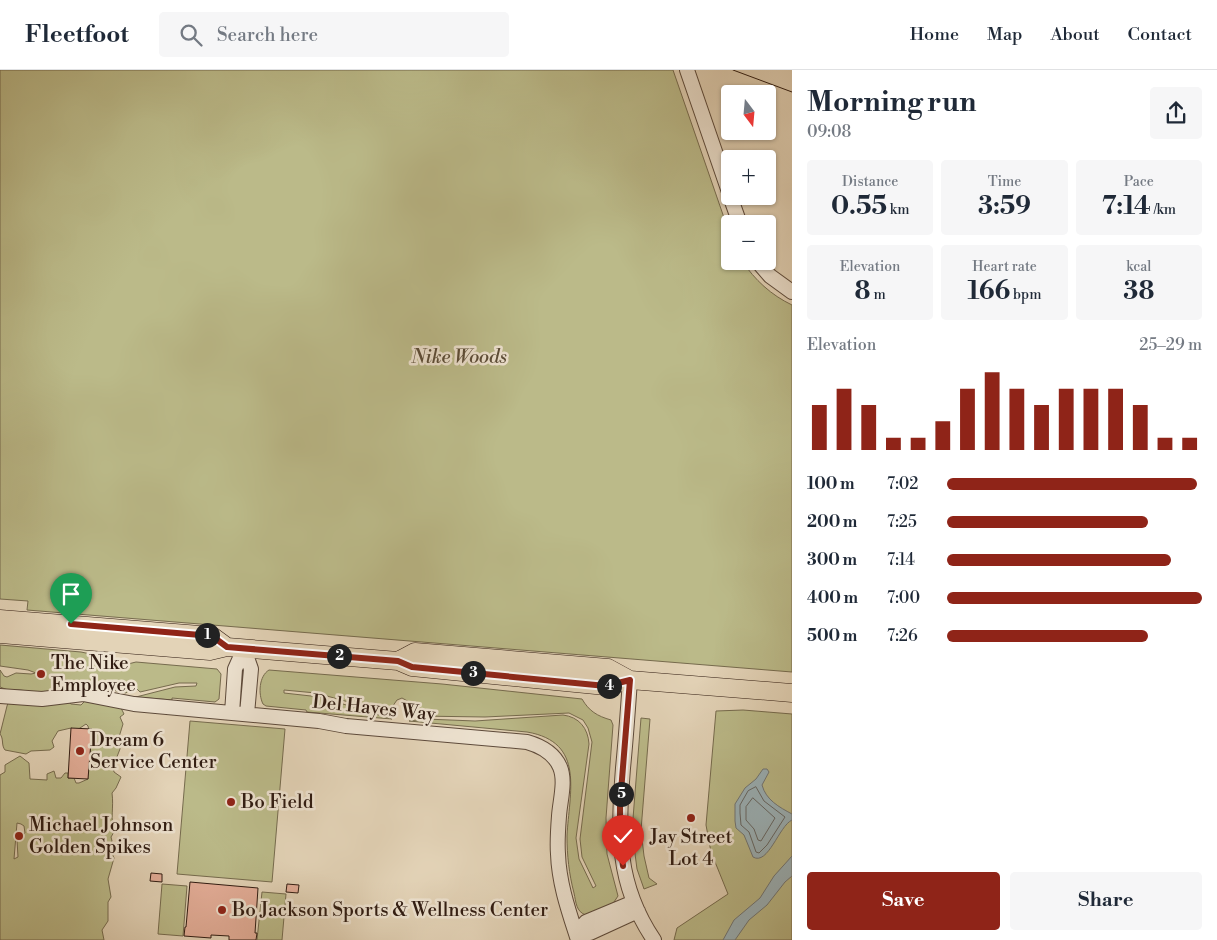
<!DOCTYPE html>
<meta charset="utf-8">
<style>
body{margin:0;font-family:"Libre Bodoni",serif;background:#f6f6f7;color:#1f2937;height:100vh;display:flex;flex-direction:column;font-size:19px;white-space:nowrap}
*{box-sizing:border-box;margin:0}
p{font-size:16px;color:#747a83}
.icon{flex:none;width:28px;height:28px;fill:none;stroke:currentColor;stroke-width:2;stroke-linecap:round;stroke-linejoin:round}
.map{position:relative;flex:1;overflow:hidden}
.panel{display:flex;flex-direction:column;background:#fff;width:425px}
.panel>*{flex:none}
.needle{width:32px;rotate:164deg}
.controls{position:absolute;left:721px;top:15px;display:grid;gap:10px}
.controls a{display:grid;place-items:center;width:55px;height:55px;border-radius:5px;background:#fff;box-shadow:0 1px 4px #0004;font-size:25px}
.pin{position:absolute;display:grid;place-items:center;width:42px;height:42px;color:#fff;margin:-51px -21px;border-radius:50% 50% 50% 0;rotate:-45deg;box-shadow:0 0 5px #0007}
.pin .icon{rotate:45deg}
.km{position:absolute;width:25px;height:25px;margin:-12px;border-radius:50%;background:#222;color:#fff;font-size:14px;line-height:25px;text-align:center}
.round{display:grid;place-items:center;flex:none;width:52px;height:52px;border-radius:5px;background:#f6f6f7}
.overview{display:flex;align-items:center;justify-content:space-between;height:85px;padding:0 15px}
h1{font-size:28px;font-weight:700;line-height:38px}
.metrics{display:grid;grid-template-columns:repeat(3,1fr);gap:8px;height:85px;padding:5px 15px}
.metrics div{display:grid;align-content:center;border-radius:5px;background:#f6f6f7;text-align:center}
.metrics b{font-size:25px;font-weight:700}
.metrics small{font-size:14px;font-weight:400}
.metrics p{font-size:14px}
.chart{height:140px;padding:10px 15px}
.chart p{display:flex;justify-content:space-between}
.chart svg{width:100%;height:90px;margin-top:5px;stroke:#8f2418;stroke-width:6}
.action{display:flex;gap:10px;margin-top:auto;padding:10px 15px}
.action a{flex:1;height:58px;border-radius:5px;background:#8f2418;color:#fff;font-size:20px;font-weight:700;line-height:58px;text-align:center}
.action a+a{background:#f6f6f7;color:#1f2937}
ul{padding:0 15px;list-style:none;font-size:16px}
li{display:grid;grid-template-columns:80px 60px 1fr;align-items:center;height:38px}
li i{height:12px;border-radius:6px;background:#8f2418}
header{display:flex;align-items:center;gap:30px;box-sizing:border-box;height:70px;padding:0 25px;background:#fff;border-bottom:1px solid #e0e1e3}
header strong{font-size:24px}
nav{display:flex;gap:28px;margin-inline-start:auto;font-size:18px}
.search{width:350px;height:45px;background:#f6f6f7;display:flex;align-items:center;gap:12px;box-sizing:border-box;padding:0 18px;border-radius:5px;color:#747a83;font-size:19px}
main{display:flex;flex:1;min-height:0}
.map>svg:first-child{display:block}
</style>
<header>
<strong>Fleetfoot</strong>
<div class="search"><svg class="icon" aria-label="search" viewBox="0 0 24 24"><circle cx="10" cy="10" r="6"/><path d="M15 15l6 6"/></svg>Search here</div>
<nav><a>Home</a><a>Map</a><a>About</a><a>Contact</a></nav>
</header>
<main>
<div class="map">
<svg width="792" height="870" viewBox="0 0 792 870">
<rect width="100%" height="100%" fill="#e3d3b7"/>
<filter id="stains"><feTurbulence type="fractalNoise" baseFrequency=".004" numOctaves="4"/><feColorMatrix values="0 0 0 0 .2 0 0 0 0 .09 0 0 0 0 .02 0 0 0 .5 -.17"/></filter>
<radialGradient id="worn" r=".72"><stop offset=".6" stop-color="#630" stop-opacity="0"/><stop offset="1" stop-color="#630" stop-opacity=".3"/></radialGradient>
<path fill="#bbba89" stroke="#766b4e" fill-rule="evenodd" d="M0 0H673L730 165V191H742C755 210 771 225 792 235V602L27 540 28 531 0 529Z
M0 575 81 582 119 590 128 594 136 592 217 599 221 604 219 629 215 632 172 628V630L136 627 175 617 196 616 197 613H179L140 622 135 617H133L126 623 52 607V612H59L64 616V620L59 625 20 620H8L0 617V600L4 606 7 607 16 603 31 604 36 603 28 600 0 596Z
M269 600 442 614 582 629C589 641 597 646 611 650L613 655 606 748 607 784 618 826 614 832 616 834 586 845C576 842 576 832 574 823 569 804 567 785 567 766 569 723 586 672 527 662L409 651 425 649 475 651 563 645C579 647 588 658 589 674L576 768 579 789 593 818 596 816 582 787 580 769 592 672 588 658 583 650 569 643 485 647 418 646 416 644 413 634 402 628 397 630 390 640 385 642 316 623 284 620V623L320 627 392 649 307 642 306 640 266 636 263 634C258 624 259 606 269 600Z
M66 630 71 634 81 635 85 631 120 636 124 644 120 647 123 654 119 667 120 679 113 697 114 702 121 707 116 718 112 723C114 737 110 749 114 762L111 767 112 771 110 777 114 788 108 809 111 827 108 832V851L102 860 104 870H0V705L5 702V695L20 686 29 693 30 709 47 710V704L54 701 56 708H61L65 703H68V708H74L76 713H79L88 709V694L91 683 90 678 92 674 88 656 86 654 77 660 71 658 58 661 52 671 54 677 50 680 31 681 26 684 5 680C1 675 4 669 0 664L7 636 8 633ZM17 753 21 754 24 756 25 763 17 770 18 787 14 789Z
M743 640 792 644V870H674L677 858 728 824 711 782 706 755 716 641Z
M641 648 650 649 641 760 644 786 649 808 657 814 644 819 637 799 632 761Z
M190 651 285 659 272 812 177 804Z
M162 814 187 816 183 866 158 864Z
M262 822 286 824 282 870H257Z"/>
<path fill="#9cb4bb" stroke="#717777" d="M763 699H767L769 702 762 715C766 730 779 737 792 744V750C779 756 768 796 753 787L744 765 736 758 735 751V734L745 718 756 709Z
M792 786V806L785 812 767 835 749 850 735 870H723L734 850 760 828 774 806Z"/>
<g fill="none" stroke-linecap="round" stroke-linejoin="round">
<path stroke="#666866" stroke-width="1" d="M756 717 764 731 785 747 767 775 759 783 756 782 749 762 741 755 740 743V735L748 721Z
M753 728 775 748 761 771 758 770 754 759 746 750V737Z"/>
</g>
<path fill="#e4ae99" stroke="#301c12" d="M71 658 92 659 88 709 68 708Z
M151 803 162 804V812L150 811Z
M190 812 258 818 255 863H257L256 870H229V866L211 865V868L184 866 185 857H186Z
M287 814 299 815 298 823 286 822Z"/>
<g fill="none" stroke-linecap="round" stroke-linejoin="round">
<defs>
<path id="minor" d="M687 0 730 125
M730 126 740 154
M757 191 770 206 792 222
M244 579 251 599 247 644
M630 610C628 639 626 668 623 698 618 762 616 814 654 870
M0 626 42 629 83 624 134 634 319 651 346 656 527 672C541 676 554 683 560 697 566 711 560 731 559 746 558 759 557 772 558 784 559 814 569 842 578 870
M232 643 235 599 244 579
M576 863 586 852 634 832
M576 863H590L638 841"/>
<path id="major" d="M0 549 212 566 227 577
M0 564 210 581 227 577 398 591 412 597 606 616 630 610 608 598 415 582 398 591
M630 610 792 623"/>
</defs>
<use href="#minor" stroke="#5d4a3b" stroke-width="16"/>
<use href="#major" stroke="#301c12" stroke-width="19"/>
<use href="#minor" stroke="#ede2d0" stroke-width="14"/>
<use href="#major" stroke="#e3d3b7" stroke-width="18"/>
<path stroke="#301c12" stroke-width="1" d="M733 0 792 22"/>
</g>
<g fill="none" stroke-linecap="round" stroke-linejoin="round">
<defs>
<path id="route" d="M71 554 212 566 227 577 398 591 412 597 606 616 630 610 620 734V771L623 796"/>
</defs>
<use href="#route" stroke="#fff" stroke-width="10"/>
<use href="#route" stroke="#8f2418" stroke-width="6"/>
</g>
<g fill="#8f2418" stroke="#ede2d0" stroke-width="2">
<circle cx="41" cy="604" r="5"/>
<circle cx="80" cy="681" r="5"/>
<circle cx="231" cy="732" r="5"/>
<circle cx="691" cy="748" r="5"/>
<circle cx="19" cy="766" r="5"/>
<circle cx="222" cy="840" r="5"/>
</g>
<g text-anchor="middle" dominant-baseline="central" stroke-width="5" stroke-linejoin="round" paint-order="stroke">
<g font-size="19" font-style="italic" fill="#5a4b36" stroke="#ede2d0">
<text x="459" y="287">Nike Woods</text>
</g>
<g font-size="19" fill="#301c12" stroke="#ede2d0" text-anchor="start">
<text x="51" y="593">The Nike<tspan x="51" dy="22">Employee</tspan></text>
<text x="90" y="670">Dream 6<tspan x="90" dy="22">Service Center</tspan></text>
<text x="241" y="732">Bo Field</text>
<text x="29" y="755">Michael Johnson<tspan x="29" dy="22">Golden Spikes</tspan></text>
<text x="691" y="767" text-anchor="middle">Jay Street<tspan x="691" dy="22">Lot 4</tspan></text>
<text x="232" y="840">Bo Jackson Sports &amp; Wellness Center</text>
</g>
<g font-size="19" fill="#301c12" stroke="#ede2d0">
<text transform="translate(374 638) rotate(6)">Del Hayes Way</text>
</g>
</g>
<rect width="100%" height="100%" filter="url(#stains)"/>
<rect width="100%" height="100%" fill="url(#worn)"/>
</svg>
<div class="controls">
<a><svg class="needle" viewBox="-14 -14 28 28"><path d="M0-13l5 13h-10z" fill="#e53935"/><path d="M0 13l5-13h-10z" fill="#747a83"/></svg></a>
<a>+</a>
<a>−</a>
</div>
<div class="pin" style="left:71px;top:554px;background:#1e9e55"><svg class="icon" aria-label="arrive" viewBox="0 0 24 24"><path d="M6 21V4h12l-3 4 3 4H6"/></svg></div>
<div class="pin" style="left:623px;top:796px;background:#d93025"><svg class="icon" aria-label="check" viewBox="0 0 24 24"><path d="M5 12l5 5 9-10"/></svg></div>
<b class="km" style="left:207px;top:565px">1</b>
<b class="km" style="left:339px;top:586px">2</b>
<b class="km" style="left:473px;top:603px">3</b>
<b class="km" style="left:609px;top:616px">4</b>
<b class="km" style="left:621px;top:724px">5</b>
</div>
<section class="panel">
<div class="overview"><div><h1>Morning run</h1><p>09:08</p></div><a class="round"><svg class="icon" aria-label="share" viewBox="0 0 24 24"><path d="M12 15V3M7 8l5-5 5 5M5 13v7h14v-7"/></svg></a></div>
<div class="metrics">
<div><p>Distance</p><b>0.55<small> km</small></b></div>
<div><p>Time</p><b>3:59</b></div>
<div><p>Pace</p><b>7:14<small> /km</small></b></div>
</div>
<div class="metrics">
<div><p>Elevation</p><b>8<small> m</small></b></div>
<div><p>Heart rate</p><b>166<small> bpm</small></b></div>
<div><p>kcal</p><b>38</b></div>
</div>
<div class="chart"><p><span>Elevation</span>25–29 m</p>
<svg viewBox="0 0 160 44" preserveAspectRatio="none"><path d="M5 44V22M15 44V14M25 44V22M35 44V38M45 44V38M55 44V30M65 44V14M75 44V6M85 44V14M95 44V22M105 44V14M115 44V14M125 44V14M135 44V22M145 44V38M155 44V38"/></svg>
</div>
<ul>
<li><b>100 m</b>7:02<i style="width:98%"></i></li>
<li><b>200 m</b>7:25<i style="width:79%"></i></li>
<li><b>300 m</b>7:14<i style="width:88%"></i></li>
<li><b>400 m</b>7:00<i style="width:100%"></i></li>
<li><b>500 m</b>7:26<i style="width:79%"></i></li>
</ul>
<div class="action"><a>Save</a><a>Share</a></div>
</section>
</main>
